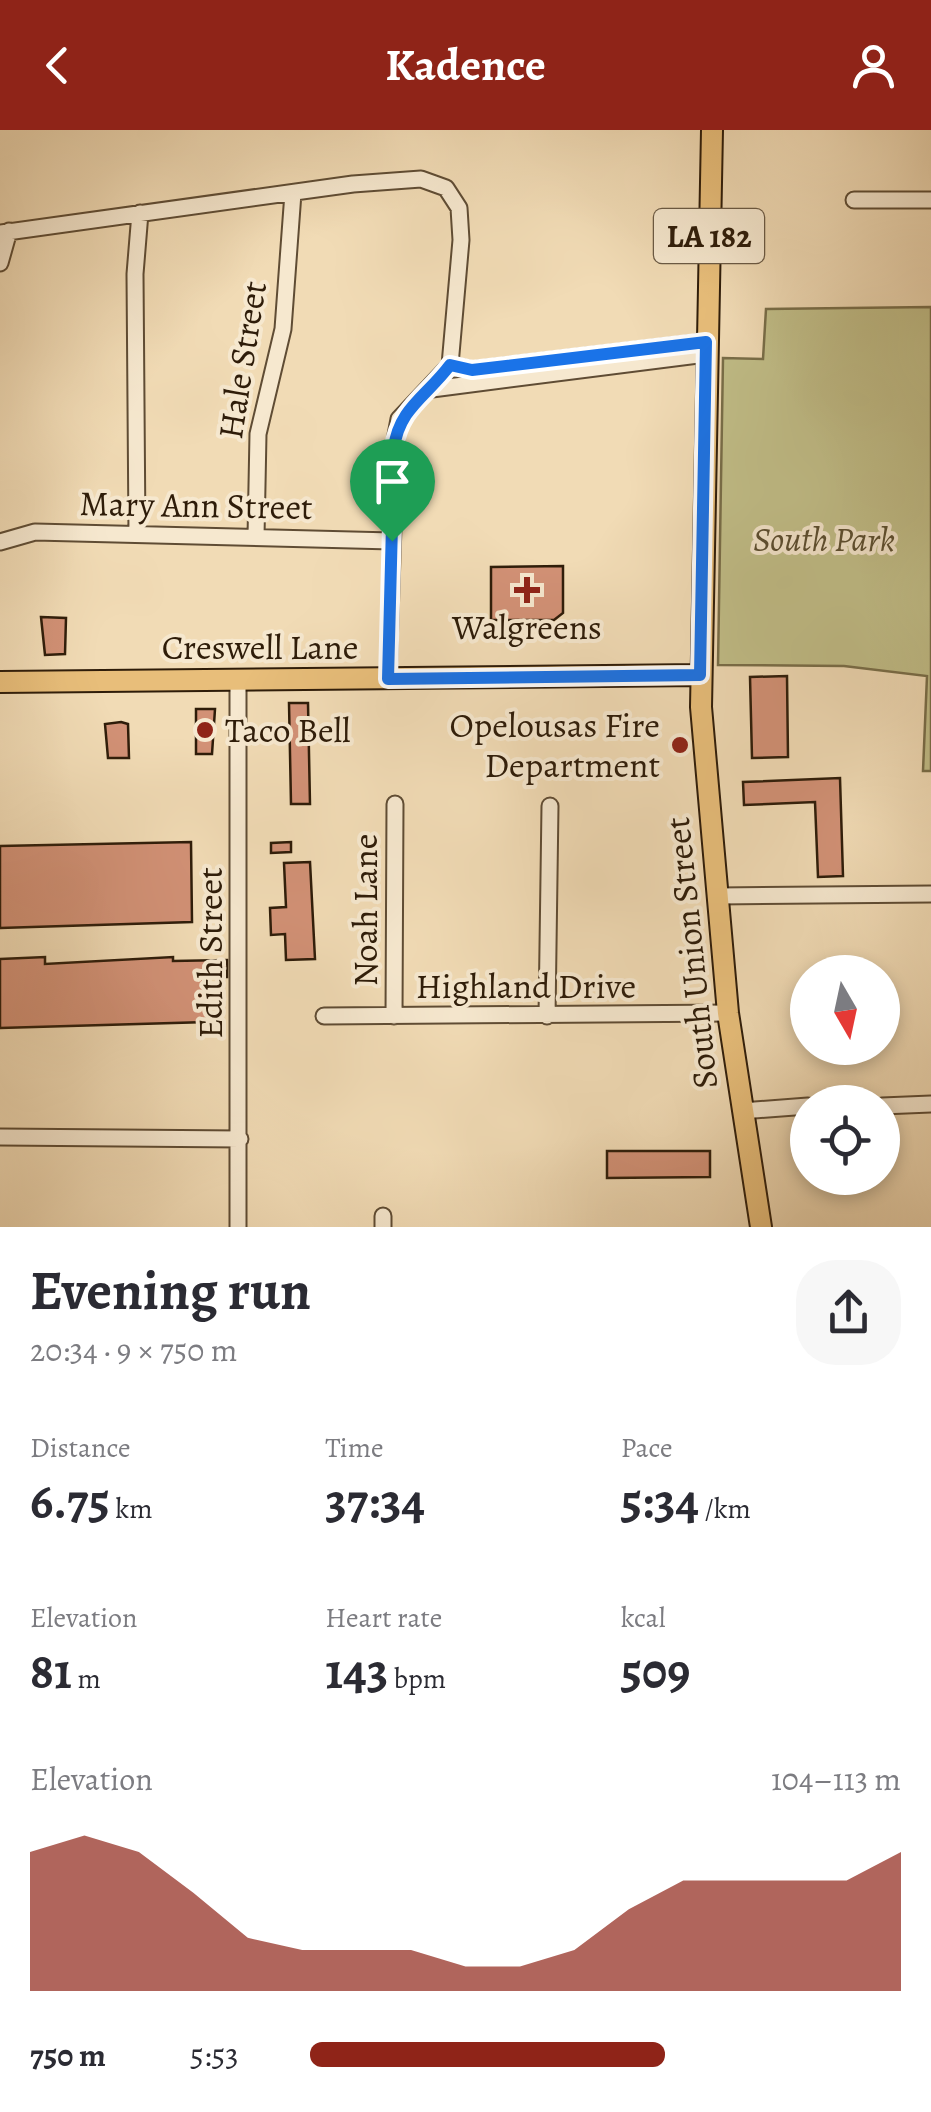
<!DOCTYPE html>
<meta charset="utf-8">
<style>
body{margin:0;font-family:Alegreya,serif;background:#f7f7f7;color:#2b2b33;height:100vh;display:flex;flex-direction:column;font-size:38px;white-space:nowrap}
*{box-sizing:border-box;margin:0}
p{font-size:32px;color:#7c7c81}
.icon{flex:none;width:55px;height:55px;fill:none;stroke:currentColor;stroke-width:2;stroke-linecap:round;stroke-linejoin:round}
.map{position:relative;height:1097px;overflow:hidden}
.drawer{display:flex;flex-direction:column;background:#fff;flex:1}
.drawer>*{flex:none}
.needle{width:65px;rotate:171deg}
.buttons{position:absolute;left:790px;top:825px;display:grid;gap:20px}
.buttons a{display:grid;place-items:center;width:110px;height:110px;border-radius:50%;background:#fff;box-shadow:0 5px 15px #0003;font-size:50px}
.pin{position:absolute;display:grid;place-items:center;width:85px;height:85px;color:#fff;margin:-102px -42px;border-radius:50% 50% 50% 0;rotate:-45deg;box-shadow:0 0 10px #0007}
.pin .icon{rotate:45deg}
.round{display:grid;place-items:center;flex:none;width:105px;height:105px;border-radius:40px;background:#f7f7f7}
.summary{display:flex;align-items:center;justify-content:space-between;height:170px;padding:0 30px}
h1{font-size:55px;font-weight:700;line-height:75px}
.stats{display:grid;grid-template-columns:repeat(3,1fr);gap:15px;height:170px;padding:10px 30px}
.stats div{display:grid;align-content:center}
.stats b{font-size:50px;font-weight:700}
.stats small{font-size:28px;font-weight:400}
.stats p{font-size:28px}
.chart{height:280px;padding:20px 30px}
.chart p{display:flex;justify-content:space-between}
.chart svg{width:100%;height:180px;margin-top:10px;fill:#8f2418;opacity:.7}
ul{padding:0 30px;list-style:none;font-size:32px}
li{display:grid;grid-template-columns:160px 120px 1fr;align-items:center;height:75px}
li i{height:25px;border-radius:12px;background:#8f2418}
header{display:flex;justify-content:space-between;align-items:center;height:130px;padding:0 30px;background:#8f2418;color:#fff;font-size:45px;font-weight:700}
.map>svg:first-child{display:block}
</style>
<header><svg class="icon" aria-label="back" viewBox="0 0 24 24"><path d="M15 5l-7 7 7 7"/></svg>Kadence<svg class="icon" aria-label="person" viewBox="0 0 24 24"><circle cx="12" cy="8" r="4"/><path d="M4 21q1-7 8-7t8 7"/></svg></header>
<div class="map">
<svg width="931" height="1097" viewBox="0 0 931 1097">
<rect width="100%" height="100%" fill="#f1dbb5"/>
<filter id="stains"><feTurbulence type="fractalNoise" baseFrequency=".002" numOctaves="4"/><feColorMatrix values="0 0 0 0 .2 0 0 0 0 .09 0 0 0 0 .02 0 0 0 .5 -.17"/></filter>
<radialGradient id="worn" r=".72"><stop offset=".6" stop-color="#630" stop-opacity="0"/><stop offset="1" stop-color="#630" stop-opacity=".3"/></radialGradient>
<path fill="#c1be88" stroke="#786d48" stroke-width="2.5" d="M931 177V641H923L927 546 844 536 718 535 723 228 763 229 766 179Z"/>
<path fill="#d29176" stroke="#2e1c09" stroke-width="2.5" d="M563 436V483L554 490H491V437Z
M41 487 66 488 65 524 45 525Z
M787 546 788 627 752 628 750 547Z
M289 573H308L310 674H291Z
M196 579H215L212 624H196Z
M121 592 128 594 129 628H108L105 594Z
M840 648 843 746 818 747 815 672 744 675 743 652Z
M191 712 192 792 0 798V716Z
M291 712V722L271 723V713Z
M310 732 315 829 286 830 285 804 271 805 270 778 286 777 284 733Z
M45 827V834L173 827V831L227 830V847H206L207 892 0 898V829Z
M607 1021H710V1047L607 1048Z"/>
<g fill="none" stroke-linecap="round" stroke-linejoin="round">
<defs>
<path id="minor" d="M854 70H931
M0 103 353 54 421 49 446 58 459 78 461 110 450 235 399 289 396 305 388 549
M0 133 9 101
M450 235 472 240 706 212
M432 259 706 224
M137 404 135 144 140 83
M256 407 258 304 283 199 293 63
M0 412 35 402 392 411
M238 550V1097
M718 766 931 764
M324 886 728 883
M394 886 395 674
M547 886 550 676
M882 976 931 974
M742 981 808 976
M0 1007 240 1009
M383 1097V1086"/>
<path id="major" d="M712 0 701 577 728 883 761 1097
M0 552 700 545"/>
</defs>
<use href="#minor" stroke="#5f4c34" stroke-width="19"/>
<use href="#major" stroke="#2e1c09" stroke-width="24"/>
<use href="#minor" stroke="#f6e8cf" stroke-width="15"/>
<use href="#major" stroke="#e8be7a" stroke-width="20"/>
</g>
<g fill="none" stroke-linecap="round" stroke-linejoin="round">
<defs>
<path id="route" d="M706 212 700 545 388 549 394 318C399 278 427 266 450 235L472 240Z"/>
</defs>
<use href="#route" stroke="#fff" stroke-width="20"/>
<use href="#route" stroke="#1a73e8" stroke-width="12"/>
</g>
<g fill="#8f2418" stroke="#f6e8cf" stroke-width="4">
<path d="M522 445h10v10h10v10h-10v10h-10v-10h-10v-10h10z"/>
<circle cx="205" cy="600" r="10"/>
<circle cx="680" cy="615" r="10"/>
</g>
<g text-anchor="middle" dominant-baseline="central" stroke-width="8" stroke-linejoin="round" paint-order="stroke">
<rect fill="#f6e8cf" stroke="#6a5944" stroke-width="2.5" x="654" y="79" width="110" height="54" rx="8"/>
<g font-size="32" font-weight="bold" fill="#2e1c09">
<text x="709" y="106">LA 182</text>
</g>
<g font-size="35" fill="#2e1c09" stroke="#f6e8cf">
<text transform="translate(242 230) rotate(-81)">Hale Street</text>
<text transform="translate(196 375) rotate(1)">Mary Ann Street</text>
<text x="260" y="517">Creswell Lane</text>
<text transform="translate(365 780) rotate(-90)">Noah Lane</text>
<text transform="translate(210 823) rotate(-90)">Edith Street</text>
<text transform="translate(691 823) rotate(-96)">South Union Street</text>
<text x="526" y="856">Highland Drive</text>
</g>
<g font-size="35" font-style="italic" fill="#5a4d2f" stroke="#f6e8cf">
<text x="824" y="409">South Park</text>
</g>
<g font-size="35" fill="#2e1c09" stroke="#f6e8cf">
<text x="527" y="497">Walgreens</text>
<text x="660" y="595" text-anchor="end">Opelousas Fire<tspan x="660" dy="40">Department</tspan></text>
<text x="225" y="600" text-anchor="start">Taco Bell</text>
</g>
</g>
<rect width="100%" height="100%" filter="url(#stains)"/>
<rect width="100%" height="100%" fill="url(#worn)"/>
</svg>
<div class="buttons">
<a><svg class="needle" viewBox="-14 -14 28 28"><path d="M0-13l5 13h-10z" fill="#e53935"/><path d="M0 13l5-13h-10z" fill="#7c7c81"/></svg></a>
<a><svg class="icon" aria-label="locate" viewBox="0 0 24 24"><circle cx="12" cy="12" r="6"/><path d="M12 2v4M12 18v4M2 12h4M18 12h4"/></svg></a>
</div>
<div class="pin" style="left:392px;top:411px;background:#1e9e55"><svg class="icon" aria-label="arrive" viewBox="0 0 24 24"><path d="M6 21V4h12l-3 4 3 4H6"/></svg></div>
</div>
<section class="drawer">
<div class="summary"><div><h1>Evening run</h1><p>20:34 · 9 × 750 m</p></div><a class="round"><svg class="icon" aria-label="share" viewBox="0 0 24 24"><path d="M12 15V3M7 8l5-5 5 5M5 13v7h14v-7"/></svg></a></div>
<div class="stats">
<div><p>Distance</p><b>6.75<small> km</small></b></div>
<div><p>Time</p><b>37:34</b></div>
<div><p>Pace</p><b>5:34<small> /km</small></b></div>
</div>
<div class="stats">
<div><p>Elevation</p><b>81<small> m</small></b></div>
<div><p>Heart rate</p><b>143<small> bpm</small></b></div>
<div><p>kcal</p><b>509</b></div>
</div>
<div class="chart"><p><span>Elevation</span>104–113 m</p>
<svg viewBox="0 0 160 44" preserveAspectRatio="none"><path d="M0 44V10L10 6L20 10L30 20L40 31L50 34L60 34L70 34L80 38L90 38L100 34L110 24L120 17L130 17L140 17L150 17L160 10V44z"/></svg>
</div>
<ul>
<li><b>750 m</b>5:53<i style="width:60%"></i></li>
</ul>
</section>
